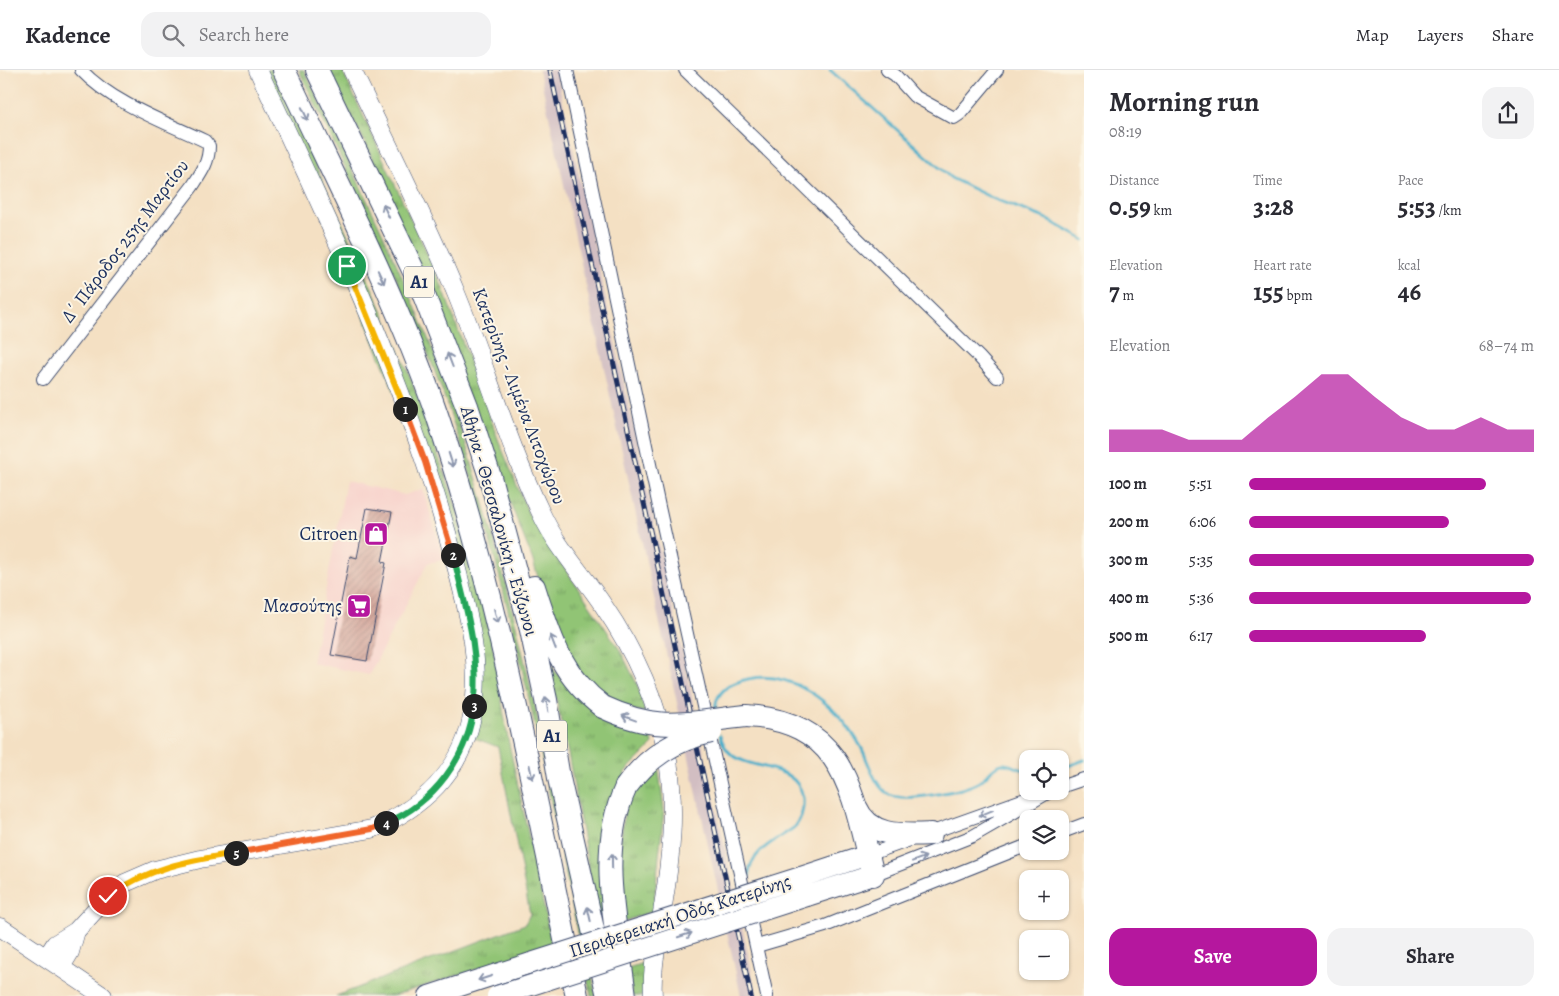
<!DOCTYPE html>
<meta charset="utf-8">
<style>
body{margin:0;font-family:Alegreya,serif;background:#f2f2f3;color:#2b2b33;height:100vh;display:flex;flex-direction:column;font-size:19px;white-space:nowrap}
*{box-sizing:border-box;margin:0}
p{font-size:16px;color:#7c7c81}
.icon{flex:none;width:28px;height:28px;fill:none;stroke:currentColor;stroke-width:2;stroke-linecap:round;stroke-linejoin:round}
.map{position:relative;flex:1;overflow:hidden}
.panel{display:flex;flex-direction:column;background:#fff;width:475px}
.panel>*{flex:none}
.buttons{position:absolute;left:1019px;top:680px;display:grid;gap:10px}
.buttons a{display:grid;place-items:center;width:50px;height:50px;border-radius:10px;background:#fff;box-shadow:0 1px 4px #0004;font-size:25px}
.pin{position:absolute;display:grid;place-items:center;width:42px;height:42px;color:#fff;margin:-21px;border:2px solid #fff;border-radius:50%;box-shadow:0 1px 5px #0007}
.km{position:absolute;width:25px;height:25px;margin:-12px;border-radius:50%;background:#222;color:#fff;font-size:14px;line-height:25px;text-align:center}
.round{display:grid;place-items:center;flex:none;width:52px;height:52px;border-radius:15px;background:#f2f2f3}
.head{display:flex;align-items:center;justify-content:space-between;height:85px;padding:0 25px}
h1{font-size:28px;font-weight:700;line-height:38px}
.stats{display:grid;grid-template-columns:repeat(3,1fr);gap:8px;height:85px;padding:5px 25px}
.stats div{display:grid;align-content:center}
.stats b{font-size:25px;font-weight:700}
.stats small{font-size:14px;font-weight:400}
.stats p{font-size:14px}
.chart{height:140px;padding:10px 25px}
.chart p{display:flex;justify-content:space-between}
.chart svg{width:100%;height:90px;margin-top:5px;fill:#b5179e;opacity:.7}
.action{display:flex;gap:10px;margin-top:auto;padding:10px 25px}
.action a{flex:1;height:58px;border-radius:15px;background:#b5179e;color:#fff;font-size:20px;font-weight:700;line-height:58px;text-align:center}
.action a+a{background:#f2f2f3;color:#2b2b33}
ul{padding:0 25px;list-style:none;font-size:16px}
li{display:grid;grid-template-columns:80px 60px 1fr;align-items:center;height:38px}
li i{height:12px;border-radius:6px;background:#b5179e}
header{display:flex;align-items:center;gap:30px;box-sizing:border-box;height:70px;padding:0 25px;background:#fff;border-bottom:1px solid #e1e1e2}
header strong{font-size:24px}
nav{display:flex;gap:28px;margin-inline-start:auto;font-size:18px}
.search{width:350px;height:45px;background:#f2f2f3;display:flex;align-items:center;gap:12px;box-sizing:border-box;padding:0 18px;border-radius:15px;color:#7c7c81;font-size:19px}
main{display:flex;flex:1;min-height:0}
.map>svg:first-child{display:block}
</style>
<header>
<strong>Kadence</strong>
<div class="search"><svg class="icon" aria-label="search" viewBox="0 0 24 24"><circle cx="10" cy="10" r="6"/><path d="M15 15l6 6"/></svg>Search here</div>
<nav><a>Map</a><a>Layers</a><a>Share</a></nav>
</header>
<main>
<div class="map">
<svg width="1084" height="926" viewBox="0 0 1084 926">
<defs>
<pattern id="grass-tufts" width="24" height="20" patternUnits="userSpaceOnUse" patternTransform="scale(1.25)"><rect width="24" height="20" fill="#91c475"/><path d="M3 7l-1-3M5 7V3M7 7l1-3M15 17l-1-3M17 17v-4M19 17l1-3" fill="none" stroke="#76a063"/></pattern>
<pattern id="building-hatch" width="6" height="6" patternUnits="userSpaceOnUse" patternTransform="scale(1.25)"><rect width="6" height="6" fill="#cd9a90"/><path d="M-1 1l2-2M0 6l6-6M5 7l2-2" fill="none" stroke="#a67e79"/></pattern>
</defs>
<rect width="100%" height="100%" fill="#fcf5e5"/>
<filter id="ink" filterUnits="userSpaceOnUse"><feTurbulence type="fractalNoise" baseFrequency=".02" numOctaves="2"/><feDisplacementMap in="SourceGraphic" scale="10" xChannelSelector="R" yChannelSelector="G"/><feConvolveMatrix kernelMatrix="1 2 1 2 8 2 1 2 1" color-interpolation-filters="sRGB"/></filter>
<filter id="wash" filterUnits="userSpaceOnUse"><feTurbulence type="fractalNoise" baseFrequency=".0096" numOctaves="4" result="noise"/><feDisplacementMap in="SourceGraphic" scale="20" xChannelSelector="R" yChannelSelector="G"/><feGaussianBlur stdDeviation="1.12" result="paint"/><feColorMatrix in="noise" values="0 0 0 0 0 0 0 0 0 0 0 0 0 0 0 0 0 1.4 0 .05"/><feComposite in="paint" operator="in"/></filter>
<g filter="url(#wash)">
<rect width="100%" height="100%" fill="#f4e0c3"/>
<path fill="#f7d0ca" d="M346 411 405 425 423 419 444 490 428 493 369 605 312 593Z"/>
<path fill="#d2bec2" d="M539 0H556L757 926H741Z"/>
<path fill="url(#grass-tufts)" stroke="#567a6a" d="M264 0H272L383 242 411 309 453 427 491 565 508 669 552 875 393 926H336L525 854 530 844 498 677 472 667 478 646 451 462Z
M299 0H304C358 112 415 223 455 341 519 531 554 730 596 926H591C549 730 516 530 449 340 408 223 352 112 299 0Z
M327 0H342L442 216 498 369 529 445 620 580 637 614 645 642 634 640 598 623 561 579 532 488 394 139 365 72Z
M545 578 553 599 573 622 630 659 651 664 653 674 625 702 606 855 599 856 568 683Z
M658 695 664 740 653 841 619 853 616 809 626 729Z
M646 892V926H632L628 898Z"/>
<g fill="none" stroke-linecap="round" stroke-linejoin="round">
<path stroke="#4bafca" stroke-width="3" d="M830 0 951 108 992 128 1045 148 1084 170
M716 641C714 628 723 618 735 613 786 592 838 634 861 677 869 692 874 717 890 725 906 732 964 721 979 712 987 707 993 695 1002 694 1011 693 1019 700 1028 701
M720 665C722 672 725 679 731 684 752 701 798 693 803 728 804 739 802 748 795 757 777 770 749 781 749 806
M1060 699 1084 690"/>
</g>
<g id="blocks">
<path fill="url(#building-hatch)" d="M367 438 392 442 382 492 386 493 367 591 331 585 350 486 357 488Z"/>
</g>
</g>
<g filter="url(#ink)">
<use href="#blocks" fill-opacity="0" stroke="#3c4a6d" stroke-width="1"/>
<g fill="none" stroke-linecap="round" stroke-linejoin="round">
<defs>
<path id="street" d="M567 0 659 437 767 926
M685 0 979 287 997 307
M887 0 895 5 914 26 954 48 960 44 997 0
M43 309 192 117C201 103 209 93 209 76L205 71C165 52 112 33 81 0
M1060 717 1084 709
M1060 763 1084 754
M868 785 1028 728
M873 805 973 766 1051 721
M757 876 825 856 1028 775"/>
<path id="secondary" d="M352 0C387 74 425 147 456 223 486 296 507 372 541 443 556 476 583 505 603 535 634 580 660 636 668 691 676 740 671 788 663 836 659 866 651 896 653 926
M0 857 103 926
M46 888 55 874 76 861 108 826 125 813 155 800 200 789 372 759C422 738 461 702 472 647 483 595 468 542 455 492 410 321 333 159 258 0
M61 897 70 882 76 861"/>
<path id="primary" d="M801 807 868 785
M807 826 873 805
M429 926 531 893"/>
<path id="highway" d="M284 0C337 113 396 226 437 345 501 534 535 731 577 926
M317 0 418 210 467 336 490 407 531 560 546 630 559 708 608 926
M534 517C550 566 560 605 603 637
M746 646C847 651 852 725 873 805
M856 737C869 768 903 765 931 764
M625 926C617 858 596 781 626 717"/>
</defs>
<use href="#street" stroke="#3c4a6d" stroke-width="14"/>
<use href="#secondary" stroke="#3c4a6d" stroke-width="19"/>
<use href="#primary" stroke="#3c4a6d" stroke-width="22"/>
<use href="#highway" stroke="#3c4a6d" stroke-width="24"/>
<use href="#street" stroke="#fff" stroke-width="12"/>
<use href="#secondary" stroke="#fff" stroke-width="18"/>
<use href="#primary" stroke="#fff" stroke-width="20"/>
<use href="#highway" stroke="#fff" stroke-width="22"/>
<defs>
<path id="rail" d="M550 0 751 926"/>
</defs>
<use href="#rail" stroke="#1b2f5e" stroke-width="5"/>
<use href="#rail" stroke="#fcf5e5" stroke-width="3" stroke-dasharray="9" stroke-linecap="butt"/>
<defs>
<path id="primary-bridge" d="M531 893 801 807
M497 926 807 826"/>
<path id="highway-bridge" d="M603 637C661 664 687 652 746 646
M626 717C648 687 674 670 711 662"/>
</defs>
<use href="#primary-bridge" stroke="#3c4a6d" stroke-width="22" stroke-linecap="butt"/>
<use href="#highway-bridge" stroke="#3c4a6d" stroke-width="24" stroke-linecap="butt"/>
<use href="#primary-bridge" stroke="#fff" stroke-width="20"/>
<use href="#highway-bridge" stroke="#fff" stroke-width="22"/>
</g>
<defs><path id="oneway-shaft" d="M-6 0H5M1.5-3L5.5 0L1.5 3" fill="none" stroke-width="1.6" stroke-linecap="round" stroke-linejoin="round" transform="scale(1.25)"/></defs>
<g stroke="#8d97ae">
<use href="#oneway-shaft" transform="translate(305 44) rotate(65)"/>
<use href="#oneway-shaft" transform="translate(386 141) rotate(-115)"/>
<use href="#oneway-shaft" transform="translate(381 207) rotate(65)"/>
<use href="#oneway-shaft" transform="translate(450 290) rotate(-111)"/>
<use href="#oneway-shaft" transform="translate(451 390) rotate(72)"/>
<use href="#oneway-shaft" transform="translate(496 546) rotate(75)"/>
<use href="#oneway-shaft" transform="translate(553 572) rotate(-111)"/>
<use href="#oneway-shaft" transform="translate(547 634) rotate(-100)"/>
<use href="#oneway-shaft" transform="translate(629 648) rotate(-160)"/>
<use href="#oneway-shaft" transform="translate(531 702) rotate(78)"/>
<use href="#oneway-shaft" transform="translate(986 743) rotate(158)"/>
<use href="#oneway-shaft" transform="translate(919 789) rotate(-20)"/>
<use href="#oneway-shaft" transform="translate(612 791) rotate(-91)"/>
<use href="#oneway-shaft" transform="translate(589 844) rotate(-103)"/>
<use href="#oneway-shaft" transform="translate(685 865) rotate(-18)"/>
<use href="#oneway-shaft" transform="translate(485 908) rotate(162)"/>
</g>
</g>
<g fill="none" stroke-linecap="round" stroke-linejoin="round" filter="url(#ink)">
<defs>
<path id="split-1" d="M347 196 405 339"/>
<path id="split-2" d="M405 339 425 392 453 485"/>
<path id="split-3" d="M453 485C465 534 481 585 474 636"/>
<path id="split-4" d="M386 753C434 733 468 687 474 636"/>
<path id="split-5" d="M236 783 372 759 386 753"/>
<path id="split-6" d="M108 826C149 797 188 791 236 783"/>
</defs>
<use href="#split-1" stroke="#fff" stroke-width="10"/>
<use href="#split-2" stroke="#fff" stroke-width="10"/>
<use href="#split-3" stroke="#fff" stroke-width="10"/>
<use href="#split-4" stroke="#fff" stroke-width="10"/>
<use href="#split-5" stroke="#fff" stroke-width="10"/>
<use href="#split-6" stroke="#fff" stroke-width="10"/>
<use href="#split-1" stroke="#f5b400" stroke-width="6"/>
<use href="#split-2" stroke="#f0652b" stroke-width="6"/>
<use href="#split-3" stroke="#22a559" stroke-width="6"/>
<use href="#split-4" stroke="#22a559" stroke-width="6"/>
<use href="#split-5" stroke="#f0652b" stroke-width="6"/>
<use href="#split-6" stroke="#f5b400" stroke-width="6"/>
</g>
<defs>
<symbol id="shop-square" viewBox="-11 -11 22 22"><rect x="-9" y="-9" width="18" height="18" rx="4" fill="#b5179e" stroke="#fcf5e5"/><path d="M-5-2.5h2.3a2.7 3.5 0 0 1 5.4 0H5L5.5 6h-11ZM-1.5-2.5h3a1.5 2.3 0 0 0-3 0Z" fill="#fff"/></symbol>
<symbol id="supermarket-square" viewBox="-11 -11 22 22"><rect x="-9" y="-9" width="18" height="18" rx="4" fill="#b5179e" stroke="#fcf5e5"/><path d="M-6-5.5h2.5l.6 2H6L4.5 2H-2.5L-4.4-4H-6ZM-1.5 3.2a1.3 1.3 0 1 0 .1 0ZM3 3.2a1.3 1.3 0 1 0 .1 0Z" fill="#fff"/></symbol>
</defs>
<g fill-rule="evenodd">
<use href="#shop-square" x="362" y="450" width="28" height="28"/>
<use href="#supermarket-square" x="345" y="522" width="28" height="28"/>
</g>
<g text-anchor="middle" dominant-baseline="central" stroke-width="4" stroke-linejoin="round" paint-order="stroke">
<g fill="#fcf5e5" stroke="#5e6a86" stroke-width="1">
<rect x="404" y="196.5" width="30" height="31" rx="4"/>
<rect x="537" y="650.5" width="30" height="31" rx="4"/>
</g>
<g font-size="18" font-weight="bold" fill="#1b2f5e">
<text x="419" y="212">Α1</text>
<text x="552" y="666">Α1</text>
</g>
<g font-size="19" fill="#1b2f5e" stroke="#fcf5e5">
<text transform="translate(125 171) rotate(-53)">Δ΄ Πάροδος 25ης Μαρτίου</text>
<text transform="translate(519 326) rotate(69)">Κατερίνης - Λιμένα Λιτοχώρου</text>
<text transform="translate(499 451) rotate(74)">Αθήνα - Θεσσαλονίκη - Εύζωνοι</text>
<text transform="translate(680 846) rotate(-18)">Περιφερειακή Οδός Κατερίνης</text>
</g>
<g font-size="19" fill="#1b2f5e" stroke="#fcf5e5" text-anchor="end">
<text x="358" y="464">Citroen</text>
<text x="342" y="536">Μασούτης</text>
</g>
</g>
</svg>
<div class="buttons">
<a><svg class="icon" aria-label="locate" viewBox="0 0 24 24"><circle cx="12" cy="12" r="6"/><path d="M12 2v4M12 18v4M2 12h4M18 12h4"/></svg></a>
<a><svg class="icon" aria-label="layers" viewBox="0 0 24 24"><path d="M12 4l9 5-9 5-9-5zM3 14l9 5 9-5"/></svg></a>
<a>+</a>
<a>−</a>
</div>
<div class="pin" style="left:347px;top:196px;background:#1e9e55"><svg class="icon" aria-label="arrive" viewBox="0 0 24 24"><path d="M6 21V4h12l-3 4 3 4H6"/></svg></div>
<div class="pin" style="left:108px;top:826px;background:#d93025"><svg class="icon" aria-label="check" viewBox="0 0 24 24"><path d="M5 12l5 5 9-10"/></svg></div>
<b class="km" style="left:405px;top:339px">1</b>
<b class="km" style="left:453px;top:485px">2</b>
<b class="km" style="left:474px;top:636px">3</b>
<b class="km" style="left:386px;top:753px">4</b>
<b class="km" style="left:236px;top:783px">5</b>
</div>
<section class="panel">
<div class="head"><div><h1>Morning run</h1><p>08:19</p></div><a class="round"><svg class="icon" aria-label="share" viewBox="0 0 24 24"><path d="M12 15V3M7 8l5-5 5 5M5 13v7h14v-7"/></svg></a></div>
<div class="stats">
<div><p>Distance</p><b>0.59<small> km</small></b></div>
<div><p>Time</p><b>3:28</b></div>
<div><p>Pace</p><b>5:53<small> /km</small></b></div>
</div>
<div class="stats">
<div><p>Elevation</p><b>7<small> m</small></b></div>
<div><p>Heart rate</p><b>155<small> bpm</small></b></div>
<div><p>kcal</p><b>46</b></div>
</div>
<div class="chart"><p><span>Elevation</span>68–74 m</p>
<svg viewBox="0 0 160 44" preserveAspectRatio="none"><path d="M0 44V33L10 33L20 33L30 38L40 38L50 38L60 27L70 17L80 6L90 6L100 17L110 27L120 33L130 33L140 27L150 33L160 33V44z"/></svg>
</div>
<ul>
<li><b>100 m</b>5:51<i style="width:83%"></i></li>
<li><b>200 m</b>6:06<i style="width:70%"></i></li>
<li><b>300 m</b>5:35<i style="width:100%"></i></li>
<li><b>400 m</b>5:36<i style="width:99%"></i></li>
<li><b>500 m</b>6:17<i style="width:62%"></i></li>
</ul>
<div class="action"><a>Save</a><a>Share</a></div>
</section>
</main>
